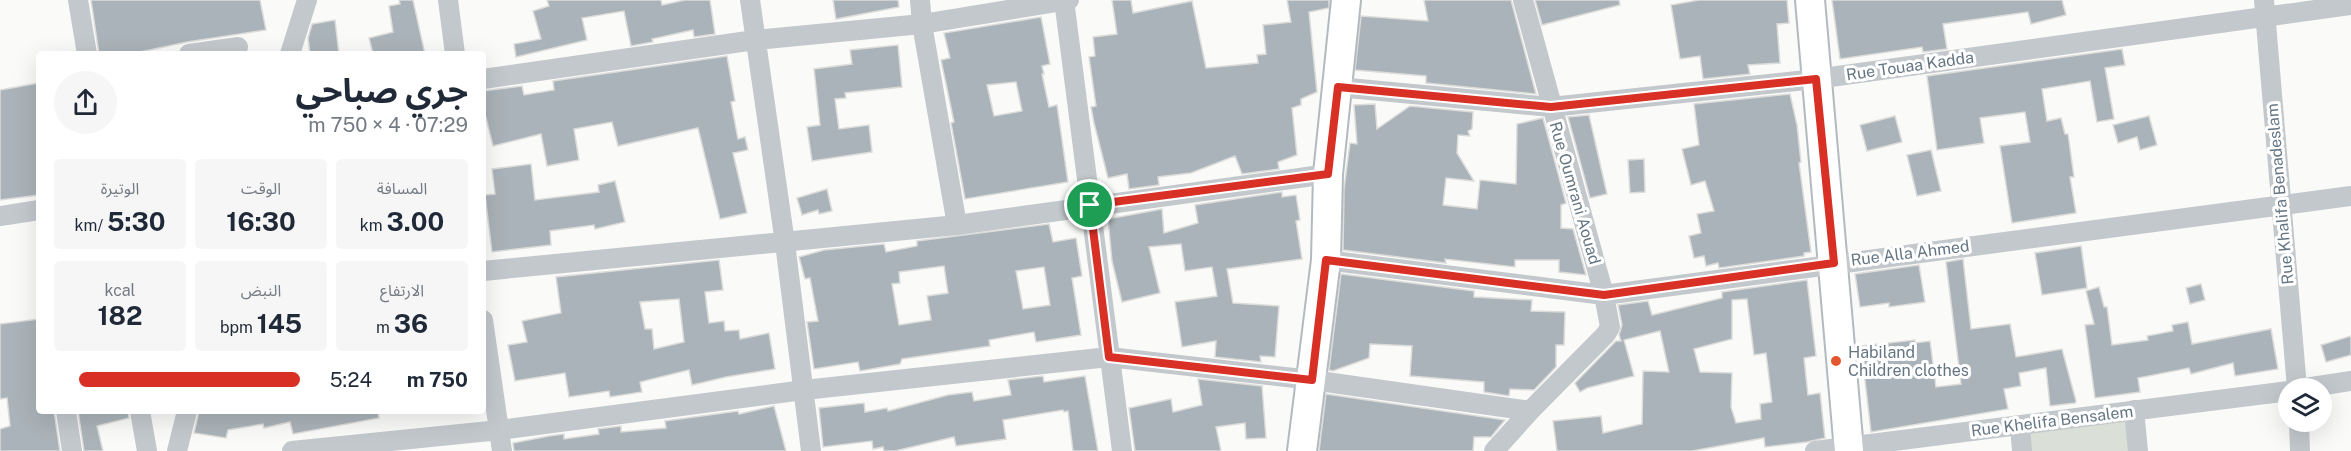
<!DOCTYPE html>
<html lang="ar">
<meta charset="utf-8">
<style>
body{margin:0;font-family:"Public Sans","Noto Sans Arabic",sans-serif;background:#f6f6f7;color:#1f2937;direction:rtl;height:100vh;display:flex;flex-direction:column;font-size:22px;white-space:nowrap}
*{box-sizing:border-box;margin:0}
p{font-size:20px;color:#747a83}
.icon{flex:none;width:33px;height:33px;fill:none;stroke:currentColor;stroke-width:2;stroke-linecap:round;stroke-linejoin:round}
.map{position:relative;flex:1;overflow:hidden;direction:ltr}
.side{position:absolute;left:36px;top:51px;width:450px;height:363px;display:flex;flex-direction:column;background:#fff;border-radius:6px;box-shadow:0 6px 24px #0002;direction:rtl}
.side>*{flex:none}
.tools{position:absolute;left:2278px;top:378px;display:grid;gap:12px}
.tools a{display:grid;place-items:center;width:54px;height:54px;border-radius:50%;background:#fff;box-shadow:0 6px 24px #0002;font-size:30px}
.pin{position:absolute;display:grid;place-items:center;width:51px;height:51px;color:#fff;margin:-26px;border:3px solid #fff;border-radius:50%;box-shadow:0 2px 6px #0007}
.round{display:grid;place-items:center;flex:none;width:63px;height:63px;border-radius:32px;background:#f6f6f7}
.overview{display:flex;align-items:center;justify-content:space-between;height:102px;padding:0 18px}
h1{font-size:33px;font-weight:700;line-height:45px}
.metrics{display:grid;grid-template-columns:repeat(3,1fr);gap:9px;height:102px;padding:6px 18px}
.metrics div{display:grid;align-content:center;border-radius:6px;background:#f6f6f7;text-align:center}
.metrics b{font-size:26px;font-weight:700}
.metrics small{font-size:16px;font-weight:400}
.metrics p{font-size:16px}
ul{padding:0 18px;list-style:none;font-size:20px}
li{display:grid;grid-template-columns:96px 72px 1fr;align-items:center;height:45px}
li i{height:15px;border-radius:8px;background:#d93025}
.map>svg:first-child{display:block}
</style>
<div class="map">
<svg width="2351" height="451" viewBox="0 0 2351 451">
<rect width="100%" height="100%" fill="#fafaf8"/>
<path fill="#dadfd7" d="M2127 419 2131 451H2027L2025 432Z"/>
<path fill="#aab3b9" stroke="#dcdcda" stroke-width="1.5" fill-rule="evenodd" d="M91 0H260L266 30 187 42 131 54H99Z
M399 0H413L425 54H373L369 38 393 32 389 6 400 4Z
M547 0H661L662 5 685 0H710L715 34 694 37 693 30 652 39 653 42 631 46 624 11 582 18 587 40 516 57 514 44 541 39 533 11 549 6Z
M833 0H898L899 7 836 19Z
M1112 0H1131L1133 13 1192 1 1206 68 1258 63 1257 55 1266 54 1263 25 1291 22 1287 0H1329V8L1309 12 1317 92 1301 99V105L1292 108 1297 155 1278 162 1279 169 1242 174 1235 156 1191 173 1158 177 1159 185 1129 189 1127 174 1108 178 1094 123 1091 107 1096 106 1089 57 1095 56 1093 37 1117 34Z
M1424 0H1511L1536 94 1426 83V76L1355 70 1361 16 1428 21Z
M1535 0H1619L1620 5 1542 25Z
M1699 0H1787L1789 23 1777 24 1780 63 1748 65 1750 74 1703 79 1700 56 1680 59 1671 5Z
M1832 0H2062L2066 15 2031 24 2028 12 1943 24 1947 49 1923 52 1922 47 1840 59Z
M1041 17 1050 64 1042 66 1044 74H1042L1049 107 1057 105 1068 182 965 199 951 123 954 122 941 60 950 58 944 33ZM1016 82 1022 111 994 116 987 85Z
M335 20 339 54H310L308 38 312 24Z
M898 45 902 87 845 93 846 98 835 99 839 129 869 125 872 152 812 161 807 127 820 125 814 69 852 64 850 50Z
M2122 49 2125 65 2105 68 2114 119 2097 122 2090 81 2042 89 2047 121 2061 118 2065 134H2068L2074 177H2070L2076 213 2012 223 2000 146 2030 142 2025 112 1980 118 1984 143 1937 150 1927 76Z
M727 56 735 101 731 102 738 139 745 137 748 150 733 153 747 213 720 219 698 128 618 146 612 122 574 129 579 160 547 166 541 134 493 146 486 118 483 119V91L522 86 524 95 554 90 553 81Z
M39 83V195L0 200V90Z
M1790 94 1797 125 1801 162 1799 163 1811 252 1804 253V256L1719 268 1718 263 1706 266 1704 256 1694 258 1689 236 1701 233 1697 214 1714 211 1705 181 1691 185 1682 149 1699 145 1694 104Z
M1375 104 1377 129 1410 106 1473 112 1472 129 1468 131 1470 136 1458 135 1457 153 1474 181 1446 178 1443 205 1477 209 1480 180 1516 184 1517 124 1543 118 1566 203 1561 205V228L1573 229 1586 275 1559 272V260H1515V267L1445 259 1446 263 1343 250 1344 189 1350 143 1357 144 1354 105Z
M1589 115 1607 194 1590 198 1568 117Z
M1895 116 1902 142 1867 151 1860 125Z
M2149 116 2157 145 2140 150 2137 137 2118 143 2113 125Z
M1931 150 1941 191 1917 196 1907 155Z
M1644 159 1645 192 1630 193 1628 160Z
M531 164 535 200 599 192 598 185 615 181 625 222 595 229 594 225 550 231 551 245 492 252 485 195 495 194 492 169Z
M827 189 832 211 819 214 818 210 802 215 797 198Z
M1282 192V197L1296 195 1300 220 1296 221 1302 259 1227 269 1233 303 1279 306 1275 357 1260 356 1261 362 1215 357 1216 341 1182 347 1175 302 1217 296 1212 267 1185 271 1181 244 1149 247 1160 293 1122 302 1112 261 1108 219 1162 209 1164 233 1198 223 1195 205Z
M1049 224 1053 242 1076 238 1082 276 1072 278 1081 335 1036 342 1034 332 989 340 990 346 902 359 900 364 860 371 858 362 814 369 807 322 818 321 810 278 805 279 799 257 824 250 884 244 886 252 917 246V241ZM944 266 948 293 927 296 931 320 899 325 892 284 900 283 899 272ZM1044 267 1050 305 1023 309 1016 271Z
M2081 246 2087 288 2042 295 2035 253Z
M1963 259 1971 329 2010 324 2016 357 2062 349 2076 401 2075 403 2050 406 2046 368 2019 373 2021 386 2004 389 2008 409 1871 432 1861 346 1915 340V343L1930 341 1936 387 1961 384 1946 262Z
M719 260 723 290 705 292 709 323 724 321 725 331 739 330 740 339 769 333 775 369 726 377 692 385 689 370 640 382 642 392 610 397 609 391 569 397 565 373 515 381 508 345 527 342 522 321 561 313 556 277ZM679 299 684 342 654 349 652 329H645L640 302Z
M1919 265 1925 302 1889 307V303L1860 307 1855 274Z
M1341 274 1474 291V297L1532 300 1531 311 1565 312 1564 345H1556V367L1534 390 1510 389 1509 396 1484 392V382L1410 376 1412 346 1370 344 1369 358 1333 371 1329 370Z
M1807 280 1816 356 1804 358 1808 395 1820 393 1825 438 1807 442 1765 447 1764 438 1692 451H1557L1553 421 1601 416 1603 433 1642 424 1643 371 1669 372 1660 331 1624 340 1634 376 1587 388 1580 392 1575 383 1616 341H1621L1619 335 1622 325 1618 305 1648 301 1652 315 1722 298V292ZM1747 299 1754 355 1766 353 1772 402 1760 404 1761 419 1736 423 1731 407 1732 373 1700 372 1694 349 1732 339V300Z
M2201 284 2205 300 2190 304 2186 288Z
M2099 287 2104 307H2107L2112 345 2148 340 2147 336 2173 331 2172 325 2188 322 2192 344 2271 329 2278 369 2235 376 2233 363 2191 374 2189 368 2138 378 2140 392 2095 398 2085 325 2094 324 2086 291Z
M39 319V411H54L60 451H0V429L10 426 7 398 0 399V324Z
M2351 336V355L2326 362 2321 345Z
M1043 376 1044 382 1085 376 1098 451H1073L1068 411 1064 412 1063 410 1003 420 1006 439 956 446 954 437 895 451H884L883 447 873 449 872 441 823 447 819 408 864 403 865 412 887 408 888 411 948 395 972 392 974 401 1011 395 1008 380Z
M1198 379 1262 386 1266 438 1246 439 1245 423 1216 427 1221 451H1135L1129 408 1171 399 1173 412 1202 405Z
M1326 394 1505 420 1491 437H1474L1473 451H1319Z
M774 406 786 451H514L513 443 549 436 564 434V439L599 434 598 429 621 426V432L666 428 665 421 738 411 739 414Z
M78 411H128L129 418 97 426 103 451H84Z
M199 411H378L379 418 293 434 290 422 264 428 263 424 228 430 226 438 194 433Z"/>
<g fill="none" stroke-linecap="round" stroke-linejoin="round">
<defs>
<path id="secondary" d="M1810 0 1849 451
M1302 451 1326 260 1328 174 1346 0"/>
</defs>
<use href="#secondary" stroke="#b3babf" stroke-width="32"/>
<path stroke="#c3c8cc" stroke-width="20" d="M78 0 87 54
M448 0 455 54
M750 0 785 243 811 451
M920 0 922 24 957 225
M1064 0 1122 451
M2264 0 2297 388
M189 54 238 47
M290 54 307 0
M483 79 755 40 922 24 1069 0
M1338 87 1551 107 1816 79 2351 5
M0 216 39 210
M1326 260 1604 295 2351 196
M483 271 957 225 1328 174
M483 320 502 451
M2305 388 2351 381
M2134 410 2138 451
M66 411 72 451
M140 411 147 451
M2299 422 2300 451
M2020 426 2022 451
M177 451 187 411
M292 451 500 430 804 390 1109 357 1312 380 1530 411
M1494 451 1530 411 1606 334 1610 327 1604 295 1523 0
M1815 451 2289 391"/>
<use href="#secondary" stroke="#fff" stroke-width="28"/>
</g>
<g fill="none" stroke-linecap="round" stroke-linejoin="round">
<defs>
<path id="route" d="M1816 79 1834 263 1604 295 1326 260 1312 380 1109 357 1090 205 1328 174 1338 87 1551 107Z"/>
</defs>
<use href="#route" stroke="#fff" stroke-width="12"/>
<use href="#route" stroke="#d93025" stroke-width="8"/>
</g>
<circle fill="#e4572e" stroke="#fff" stroke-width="2" cx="1836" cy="361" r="6"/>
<g text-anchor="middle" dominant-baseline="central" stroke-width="6" stroke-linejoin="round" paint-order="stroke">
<g font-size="16" fill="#657683" stroke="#fff">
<text transform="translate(1910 66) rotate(-8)">Rue Touaa Kadda</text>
<text transform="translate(1575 193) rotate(74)">Rue Oumrani Aouad</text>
<text transform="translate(2280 194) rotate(-95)">Rue Khalifa Benadeslam</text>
<text transform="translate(1910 253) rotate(-7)">Rue Alla Ahmed</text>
<text transform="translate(2052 421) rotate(-7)">Rue Khelifa Bensalem</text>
</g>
<g font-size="16" fill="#657683" stroke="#fff" text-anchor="start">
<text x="1848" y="352">Habiland<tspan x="1848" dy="18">Children clothes</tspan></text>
</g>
</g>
</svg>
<div class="tools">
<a><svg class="icon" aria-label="layers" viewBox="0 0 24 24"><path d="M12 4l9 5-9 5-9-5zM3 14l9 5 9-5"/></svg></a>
</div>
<div class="pin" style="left:1090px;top:205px;background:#1e9e55"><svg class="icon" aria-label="arrive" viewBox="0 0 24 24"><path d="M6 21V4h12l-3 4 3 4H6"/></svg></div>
<section class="side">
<div class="overview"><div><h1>جري صباحي</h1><p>07:29 · 4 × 750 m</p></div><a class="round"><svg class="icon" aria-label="share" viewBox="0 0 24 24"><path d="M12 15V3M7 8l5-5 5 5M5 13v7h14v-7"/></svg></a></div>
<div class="metrics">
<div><p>المسافة</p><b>3.00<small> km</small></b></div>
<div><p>الوقت</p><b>16:30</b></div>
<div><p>الوتيرة</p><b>5:30<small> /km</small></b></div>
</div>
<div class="metrics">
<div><p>الارتفاع</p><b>36<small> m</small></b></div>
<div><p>النبض</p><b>145<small> bpm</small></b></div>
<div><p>kcal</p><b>182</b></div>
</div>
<ul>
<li><b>750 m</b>5:24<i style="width:90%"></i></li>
</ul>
</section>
</div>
